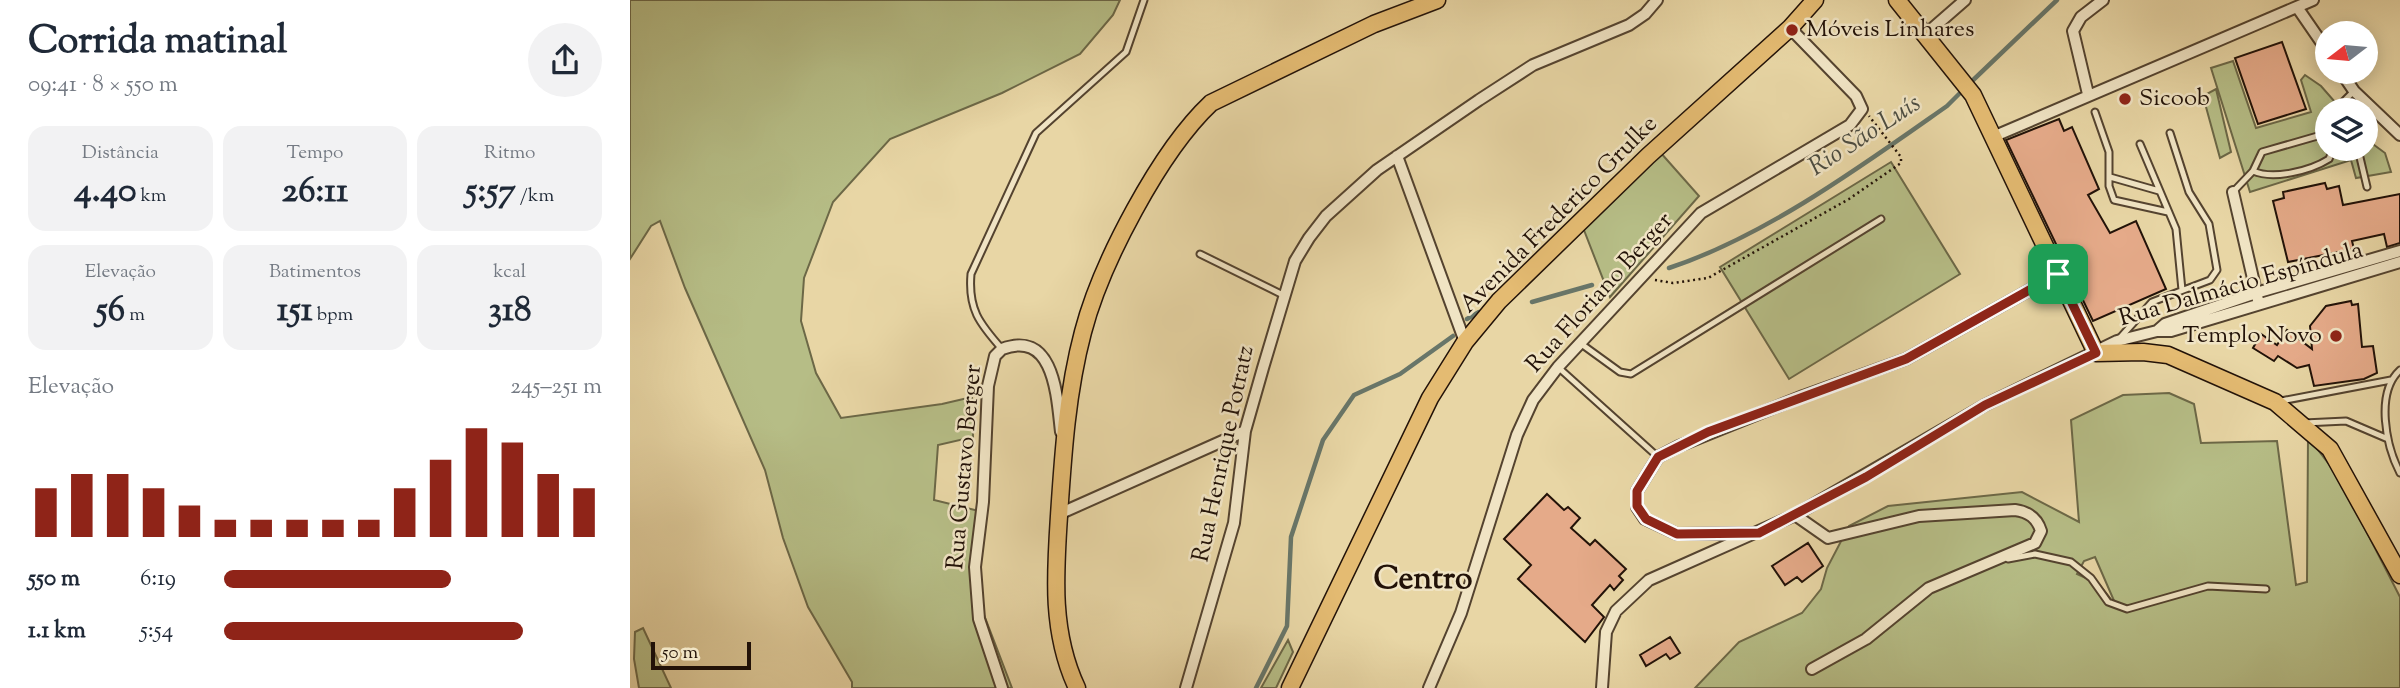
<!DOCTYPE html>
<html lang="pt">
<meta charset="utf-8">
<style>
body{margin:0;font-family:"Sorts Mill Goudy",serif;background:#f2f2f3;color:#1f2937;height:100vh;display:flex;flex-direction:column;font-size:26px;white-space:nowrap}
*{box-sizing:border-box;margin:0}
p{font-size:23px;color:#747a83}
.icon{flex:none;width:38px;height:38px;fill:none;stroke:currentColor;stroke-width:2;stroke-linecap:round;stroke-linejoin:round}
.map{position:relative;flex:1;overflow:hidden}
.details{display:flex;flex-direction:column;background:#fff;width:630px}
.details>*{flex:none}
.needle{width:46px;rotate:254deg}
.buttons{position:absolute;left:1685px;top:21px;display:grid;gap:14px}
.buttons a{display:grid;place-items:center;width:63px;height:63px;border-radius:50%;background:#fff;box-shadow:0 4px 18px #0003;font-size:35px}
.scale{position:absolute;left:21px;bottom:18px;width:100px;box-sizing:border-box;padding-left:7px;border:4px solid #221208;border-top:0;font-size:19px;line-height:24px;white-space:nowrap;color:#221208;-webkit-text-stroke:5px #f0e4c4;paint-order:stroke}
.pin{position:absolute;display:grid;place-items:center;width:60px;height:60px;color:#fff;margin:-30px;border-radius:14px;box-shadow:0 4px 10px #0006}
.round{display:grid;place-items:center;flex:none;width:74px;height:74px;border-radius:37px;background:#f2f2f3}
.summary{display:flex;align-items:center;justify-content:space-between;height:119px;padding:0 28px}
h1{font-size:38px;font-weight:700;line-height:52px}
.stats{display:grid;grid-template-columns:repeat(3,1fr);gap:10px;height:119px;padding:7px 28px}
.stats div{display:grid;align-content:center;border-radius:18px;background:#f2f2f3;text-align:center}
.stats b{font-size:35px;font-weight:700}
.stats small{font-size:19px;font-weight:400}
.stats p{font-size:19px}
.chart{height:196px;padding:14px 28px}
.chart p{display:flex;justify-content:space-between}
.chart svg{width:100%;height:126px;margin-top:7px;stroke:#8f2418;stroke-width:6}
ul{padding:0 28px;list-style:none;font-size:23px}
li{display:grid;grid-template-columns:112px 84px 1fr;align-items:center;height:52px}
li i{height:18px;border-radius:9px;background:#8f2418}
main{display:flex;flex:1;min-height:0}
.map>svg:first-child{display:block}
</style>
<main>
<section class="details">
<div class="summary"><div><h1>Corrida matinal</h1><p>09:41 · 8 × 550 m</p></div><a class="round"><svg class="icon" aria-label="share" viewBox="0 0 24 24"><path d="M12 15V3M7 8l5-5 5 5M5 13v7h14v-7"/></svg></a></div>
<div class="stats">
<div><p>Distância</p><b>4.40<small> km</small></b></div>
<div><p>Tempo</p><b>26:11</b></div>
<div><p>Ritmo</p><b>5:57<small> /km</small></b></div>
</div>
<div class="stats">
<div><p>Elevação</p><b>56<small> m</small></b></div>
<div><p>Batimentos</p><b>151<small> bpm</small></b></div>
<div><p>kcal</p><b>318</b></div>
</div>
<div class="chart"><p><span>Elevação</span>245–251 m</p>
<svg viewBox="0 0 160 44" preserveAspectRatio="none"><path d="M5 44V27M15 44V22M25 44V22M35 44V27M45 44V33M55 44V38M65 44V38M75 44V38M85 44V38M95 44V38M105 44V27M115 44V17M125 44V6M135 44V11M145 44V22M155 44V27"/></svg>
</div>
<ul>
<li><b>550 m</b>6:19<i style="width:60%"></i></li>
<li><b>1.1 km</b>5:54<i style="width:79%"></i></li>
</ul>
</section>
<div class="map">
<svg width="1770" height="688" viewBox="0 0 1770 688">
<rect width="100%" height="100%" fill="#e8d6a5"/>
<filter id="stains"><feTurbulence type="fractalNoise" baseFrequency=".00286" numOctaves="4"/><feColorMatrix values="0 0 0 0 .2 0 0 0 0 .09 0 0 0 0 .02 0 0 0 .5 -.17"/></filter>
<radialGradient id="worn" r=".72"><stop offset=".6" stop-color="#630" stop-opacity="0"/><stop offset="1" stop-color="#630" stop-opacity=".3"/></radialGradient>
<path fill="#b6bd86" stroke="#6c6847" stroke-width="2" fill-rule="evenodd" d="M0 0H490L483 15 450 54 372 93 260 139 203 202 174 278 171 321 186 373 211 418 312 404 342 397 343 437 308 445 304 500 349 511 351 607 382 688H222V682L178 607 153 538 135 470 55 288 30 221 21 226 0 259Z
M1603 61 1626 128 1681 112 1671 80 1675 75 1691 86 1712 110H1698V149H1736V139L1755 153 1761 172 1726 178 1721 160 1620 192 1581 68Z
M1586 89 1601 152 1590 158 1573 96Z
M1030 152 1069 196 980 297 952 225Z
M1261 162 1330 274 1159 379 1090 267Z
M1539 393 1564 404 1571 443 1647 441 1666 585 1677 582 1678 437 1708 476 1770 597V688H1065L1109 642 1172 613 1191 589 1197 568 1219 526 1258 506 1392 492 1449 522 1441 420 1493 395ZM1465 557 1485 603H1484L1469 584 1447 574 1454 561Z
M13 628 41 688H9L4 659 5 632Z
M658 640 663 652 646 688H631Z"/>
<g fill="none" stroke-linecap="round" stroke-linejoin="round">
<path stroke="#687669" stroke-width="4.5" d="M1339 84 1427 0
M1039 268C1136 236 1233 165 1317 106L1333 90
M902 302 962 285
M837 319 849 312
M626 688 657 626 661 537 693 440 724 395 770 374 823 336"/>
</g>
<path fill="#e5aa89" stroke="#221208" stroke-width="2" d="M1652 42 1676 109 1628 124 1605 58Z
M1429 119 1434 131 1442 127 1469 189 1458 195 1480 233 1506 221 1536 289 1463 321 1376 140Z
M1695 183 1697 189 1709 186 1713 205 1770 194V243L1757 247 1754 234 1722 241 1724 249 1658 262 1643 201 1654 198 1653 192Z
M1721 301 1722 305 1728 304 1732 347 1743 346 1747 373 1734 379 1684 386 1679 365 1667 368 1648 356 1644 361 1623 348 1631 334 1647 345 1657 330 1682 349 1680 326 1696 306Z
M917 494 934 510 938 507 950 518 941 528 960 545 965 540 996 569 989 576 993 580 984 590 980 585 962 605 974 617 955 642 888 579 901 565 874 539Z
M1178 543 1193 566 1172 582 1167 577 1155 585 1142 566Z
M1040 637 1050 653 1040 659 1036 654 1016 666 1010 655Z"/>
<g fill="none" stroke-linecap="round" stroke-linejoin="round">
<defs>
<path id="service" d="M1705 110 1724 91
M1465 112 1479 152V186L1484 200 1538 212
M1510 144 1546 229 1552 290
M1728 149 1737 187
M1623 171 1632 152 1698 133
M1480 177 1529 191
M1603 192 1623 171C1643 180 1680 171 1699 159L1703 149
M570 254 653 295
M1489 339 1522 302 1580 280 1587 270 1579 224 1559 192 1540 133
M950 343 990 372 1001 374 1251 219
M372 349C349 323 338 309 341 274L406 133 496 52 514 0
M929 368 1028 457
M1770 370C1745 393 1756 446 1770 473
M1651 401 1761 380
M1674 423 1716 421 1758 439
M1378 559 1405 554 1441 562 1461 578 1478 602 1497 609 1578 586 1636 589"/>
<path id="minor" d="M1667 7 1698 52
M1296 34 1335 0
M1711 72 1724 91 1770 135
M1458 94 1443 31 1451 17 1473 0
M1365 136 1683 0
M767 156 835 342
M1603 192 1628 300
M1527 331 1535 324 1626 293 1770 251
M429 514 615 431
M1165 515 1198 538 1289 516 1385 510C1399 512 1407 518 1411 531L1405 543 1299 588 1236 639 1182 669
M1123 533 1047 534 1015 519 1007 507V491L1028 457 1049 446 1173 396 1276 359 1428 274
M372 688 349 619 345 567 353 502 358 386 365 356 372 349C425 329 427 398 431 432
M556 688 604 523 615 431 633 368 665 261 679 238 696 216 747 170 849 100 903 65 999 25 1015 14 1027 0
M799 688 831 613 887 435 903 400 928 367 1071 213 1220 125 1232 109 1226 96 1160 28
M972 688 976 632 986 611 1019 580 1165 515 1355 405 1487 341 1527 331H1541L1770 262"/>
<path id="primary" d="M1267 0 1343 95 1466 353 1513 352 1538 355 1645 402 1700 449 1770 575
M447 688C421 633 425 576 429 516 433 455 437 392 453 332 471 263 530 151 581 103L744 24 807 0
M660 688 800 398 835 342 869 301 1018 156 1160 28 1185 0"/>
</defs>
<use href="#service" stroke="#54432f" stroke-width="9"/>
<use href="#minor" stroke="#54432f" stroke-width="14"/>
<use href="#primary" stroke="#221208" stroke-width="19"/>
<path stroke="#221208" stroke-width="2.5" stroke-dasharray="2 3.5" stroke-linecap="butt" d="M1025 280 1043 283 1078 278 1219 199 1271 163V157L1239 116"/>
<use href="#service" stroke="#f0e4c4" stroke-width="5"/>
<use href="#minor" stroke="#f0e4c4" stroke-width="10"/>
<use href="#primary" stroke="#e4bb72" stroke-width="16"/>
</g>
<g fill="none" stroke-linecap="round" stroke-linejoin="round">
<defs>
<path id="route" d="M1428 274 1466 353 1355 405 1236 477 1129 533 1047 534 1016 519 1007 506V491L1028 457 1078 432 1276 359Z"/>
</defs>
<use href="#route" stroke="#fff" stroke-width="14"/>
<use href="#route" stroke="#8f2418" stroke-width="9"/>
</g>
<g fill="#8f2418" stroke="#f0e4c4" stroke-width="2.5">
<circle cx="1162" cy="30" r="7"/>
<circle cx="1495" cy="99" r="7"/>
<circle cx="1706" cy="336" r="7"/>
</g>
<g text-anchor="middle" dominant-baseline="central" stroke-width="5" stroke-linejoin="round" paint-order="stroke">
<g font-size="24" fill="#221208" stroke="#f0e4c4" text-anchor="start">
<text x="1176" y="30">Móveis Linhares</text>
<text x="1509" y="99">Sicoob</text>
<text x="1692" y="336" text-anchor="end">Templo Novo</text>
</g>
<g font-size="24" fill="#221208" stroke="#f0e4c4">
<text transform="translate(929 215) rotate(-45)">Avenida Frederico Grulke</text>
<text transform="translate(1611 285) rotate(-16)">Rua Dalmácio Espíndula</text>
<text transform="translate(970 293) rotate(-48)">Rua Floriano Berger</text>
<text transform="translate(594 454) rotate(-78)">Rua Henrique Potratz</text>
<text transform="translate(335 467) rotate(-85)">Rua Gustavo Berger</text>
</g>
<g font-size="26" font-style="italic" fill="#4b4c41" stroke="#f0e4c4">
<text transform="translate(1235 136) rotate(-33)">Rio São Luís</text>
</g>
<g font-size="32" font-weight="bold" fill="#221208" stroke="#f0e4c4">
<text x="793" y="580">Centro</text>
</g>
</g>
<rect width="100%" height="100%" filter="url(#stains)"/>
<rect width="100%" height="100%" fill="url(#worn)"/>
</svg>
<div class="buttons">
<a><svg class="needle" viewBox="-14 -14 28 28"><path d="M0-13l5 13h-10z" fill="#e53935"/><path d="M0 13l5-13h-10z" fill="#747a83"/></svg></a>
<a><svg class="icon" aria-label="layers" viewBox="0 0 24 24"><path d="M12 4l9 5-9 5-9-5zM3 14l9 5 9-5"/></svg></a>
</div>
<div class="scale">50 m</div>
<div class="pin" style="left:1428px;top:274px;background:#1e9e55"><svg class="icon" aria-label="arrive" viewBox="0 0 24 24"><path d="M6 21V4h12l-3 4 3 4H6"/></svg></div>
</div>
</main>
